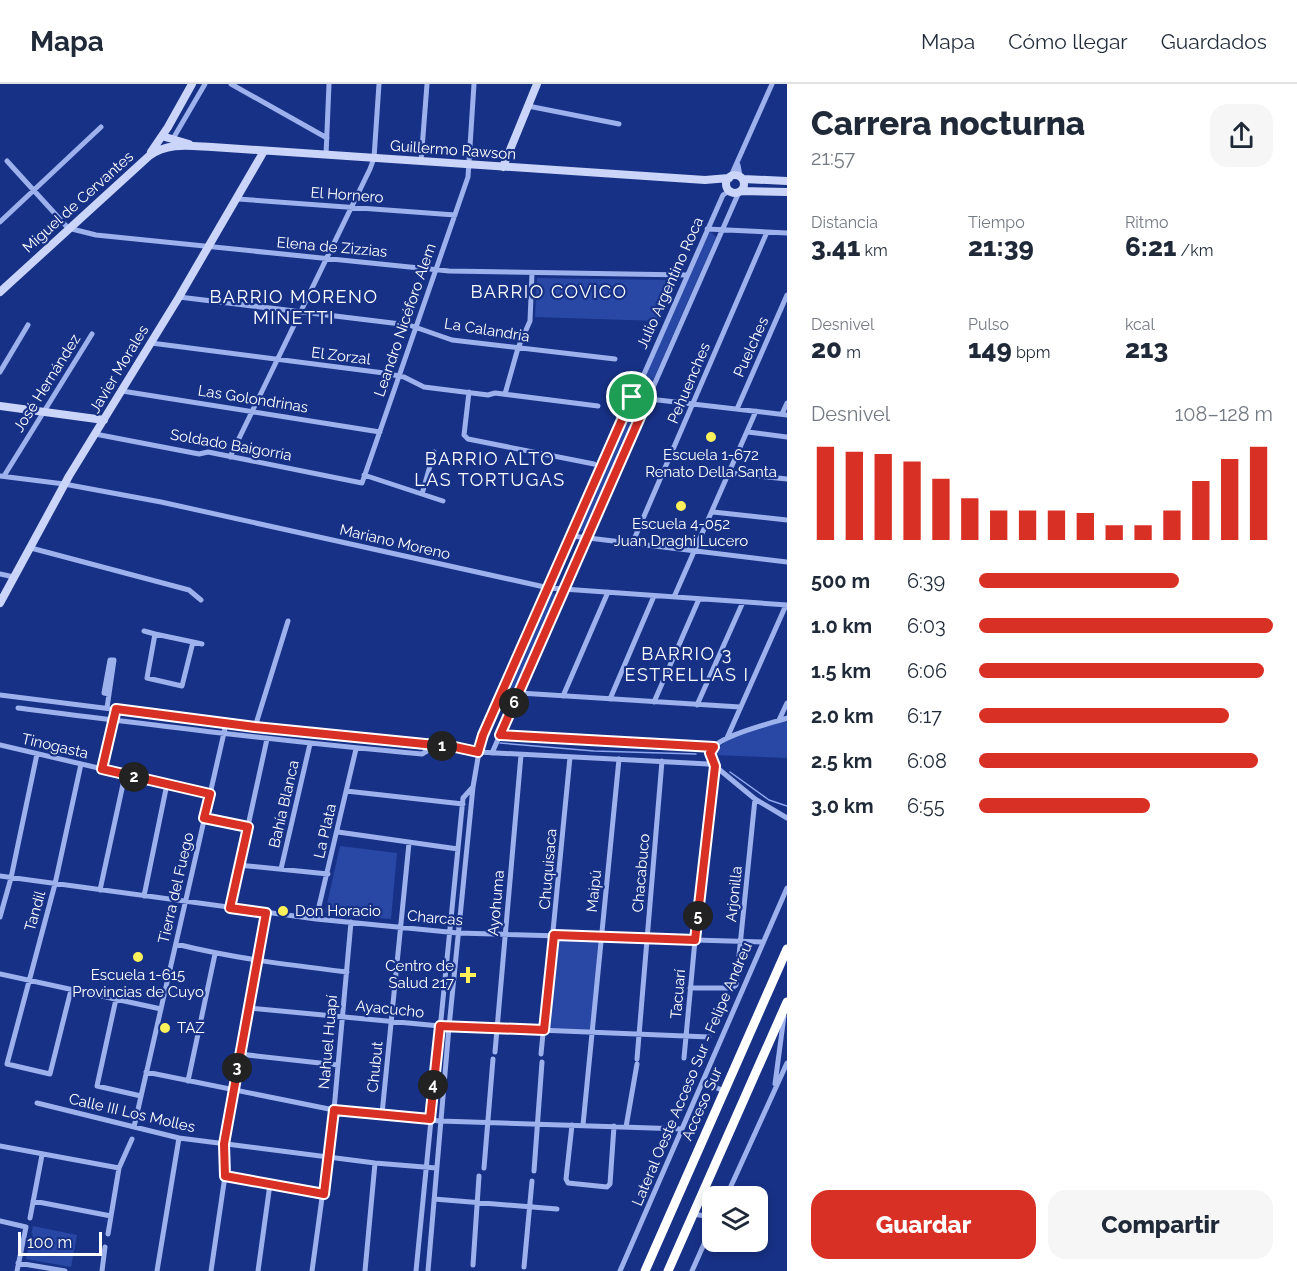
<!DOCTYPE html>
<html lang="es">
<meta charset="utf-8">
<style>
body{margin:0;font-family:Raleway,sans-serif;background:#f6f6f7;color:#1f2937;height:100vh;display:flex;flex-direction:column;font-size:22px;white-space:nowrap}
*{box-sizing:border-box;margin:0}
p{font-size:20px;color:#747a83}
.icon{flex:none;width:33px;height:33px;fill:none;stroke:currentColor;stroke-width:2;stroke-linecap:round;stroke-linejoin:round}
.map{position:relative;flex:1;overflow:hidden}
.sheet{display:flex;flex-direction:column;background:#fff;width:510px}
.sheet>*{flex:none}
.buttons{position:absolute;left:702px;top:1102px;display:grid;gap:12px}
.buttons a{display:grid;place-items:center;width:66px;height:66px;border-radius:12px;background:#fff;box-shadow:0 3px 9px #0003;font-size:30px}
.scale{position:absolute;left:18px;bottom:15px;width:84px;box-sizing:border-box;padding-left:6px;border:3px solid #fff;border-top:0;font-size:16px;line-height:21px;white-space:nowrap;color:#fff;-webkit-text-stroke:4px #173186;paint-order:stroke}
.pin{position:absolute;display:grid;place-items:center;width:51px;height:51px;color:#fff;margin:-26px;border:3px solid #fff;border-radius:50%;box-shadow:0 2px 6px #0007}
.km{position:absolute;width:30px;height:30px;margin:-15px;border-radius:50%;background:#222;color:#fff;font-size:16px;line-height:30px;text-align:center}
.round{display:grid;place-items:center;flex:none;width:63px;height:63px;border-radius:18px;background:#f6f6f7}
.overview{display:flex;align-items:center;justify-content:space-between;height:102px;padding:0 24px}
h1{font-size:33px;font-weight:800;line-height:45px}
.figures{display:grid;grid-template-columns:repeat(3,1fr);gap:9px;height:102px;padding:6px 24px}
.figures div{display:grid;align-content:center}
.figures b{font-size:26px;font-weight:800}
.figures small{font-size:16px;font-weight:400}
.figures p{font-size:16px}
.chart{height:168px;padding:12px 24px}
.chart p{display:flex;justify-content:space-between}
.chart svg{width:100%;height:108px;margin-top:6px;stroke:#d93025;stroke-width:6}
.primary-button{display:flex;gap:12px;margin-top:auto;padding:12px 24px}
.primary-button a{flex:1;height:69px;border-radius:18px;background:#d93025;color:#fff;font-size:24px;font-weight:800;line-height:69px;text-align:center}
.primary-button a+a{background:#f6f6f7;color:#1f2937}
ul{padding:0 24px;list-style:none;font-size:20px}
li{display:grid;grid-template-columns:96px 72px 1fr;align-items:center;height:45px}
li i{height:15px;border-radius:8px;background:#d93025}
header{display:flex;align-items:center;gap:36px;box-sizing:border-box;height:84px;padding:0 30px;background:#fff;border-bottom:2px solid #e0e1e3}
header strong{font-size:28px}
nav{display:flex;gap:33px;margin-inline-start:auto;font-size:21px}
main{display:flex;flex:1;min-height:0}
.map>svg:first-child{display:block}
</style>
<header>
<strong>Mapa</strong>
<nav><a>Mapa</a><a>Cómo llegar</a><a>Guardados</a></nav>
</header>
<main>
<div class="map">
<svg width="787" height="1187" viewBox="0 0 787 1187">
<rect width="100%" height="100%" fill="#173186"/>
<path fill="#2948a5" d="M711 148 716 153 647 310H639L638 308 708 150Z
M537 194 669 196 672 200 659 237 535 233Z
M636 319 640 322 585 447H579Z
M552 509 557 511 516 603 510 604Z
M787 637V674L714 671C720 652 769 642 787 637Z
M340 762 397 769 391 835 325 829Z
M554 851 601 853 592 948 544 946Z
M33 1142 77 1151 71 1183 26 1175Z"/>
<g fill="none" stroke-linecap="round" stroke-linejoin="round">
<path stroke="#8fa8f0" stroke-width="1.5" d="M500 659 594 667 696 670
M730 688 769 716 787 722"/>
<path stroke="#9db1ed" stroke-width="5" d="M231 0 327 54
M528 22 619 40
M174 53 205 0
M326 71 329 0
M7 77 68 144 96 151 449 187 686 191
M421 78 427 0
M738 81 740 92
M731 92 772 0
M238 115 455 131
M0 138 101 43
M707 145 787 149
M179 213 409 241 452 256 615 275
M151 259 384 289 404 293 424 303 488 311 495 309 598 322
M0 288 28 241
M122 307 380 348
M469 308 464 351 468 355 594 380
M505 310 518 264 530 237 532 189
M632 313 787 331
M737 325 787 211
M782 330 787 319
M748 348 787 353
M95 350 199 370 208 368 362 399 468 93 474 0
M230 373 370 85 374 74 379 0
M730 389 787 395
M364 391 443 417
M0 392 64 400 161 418 549 504 787 521
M4 392 92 250
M422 410 434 368
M713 428 787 436
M572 452 787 478
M632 460 767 148
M31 464 189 506 201 516
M0 490 14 493
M674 513 756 327
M144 547 155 550
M155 550 193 558 182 602 147 594Z
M193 558 202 560
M503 608 740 623
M0 611 255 643 455 663 478 668 708 680 715 682 755 715 787 734
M563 612 608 508
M610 615 654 512
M654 618 699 515
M697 621 743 518
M18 624C153 641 287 658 422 670L427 667V661
M107 624 114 576H110L104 609 109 610
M779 636 787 619
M255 643 288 537
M499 651 714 663
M727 654 786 521
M0 661 210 710
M492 669 739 108
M102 685 115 625
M346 707 463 720
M204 734 248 743
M338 748 458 765
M238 781 328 790
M281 785 310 660
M0 792 316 835 458 849 763 858
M100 806 125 691
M144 812 167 700
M230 824 267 655
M0 833 11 794 37 670
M316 835 356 665
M176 860C232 874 289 881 347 888
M0 890 161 925
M690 904H732L736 901 755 715
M71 906 50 990 7 980 55 800 81 680
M116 915 97 1002 141 1012
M249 924 440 942 709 953
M495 968 521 671
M239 970 338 981
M541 970 570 673
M684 974 695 856 715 682C713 678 709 673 710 669 712 653 773 639 787 634
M637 975 662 677
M146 988 334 1026 440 1037 682 1045
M188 997 215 870
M703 998 724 1007
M775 1000 784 932
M37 1019 179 1054 375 1079 436 1084
M382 1030 409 759
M572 1041 566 1095 568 1099 607 1103 610 1100 614 1042
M583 1041 619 675
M134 1043 226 640
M626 1043 637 980
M0 1062 119 1084
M484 1084 493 975
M534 1087 542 978
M225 1092 324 1110
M726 1113 787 979
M434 1115 557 1125
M33 1117 111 1132
M693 1130 712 1133
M30 1134 42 1071
M0 1137 26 1143 17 1187
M108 1150 119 1084 132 1055
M18 1179 65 1187
M473 1181 479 1092
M524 1183 532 1097
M102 1187 105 1163
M157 1187 179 1054
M211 1187 225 1092 224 1060 266 829
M258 1187 270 1100
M312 1187 334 1026 351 838
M365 1187 375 1079
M416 1187 463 714 472 704
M428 1187 449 943 473 703 480 662 723 111 729 107
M620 1187 787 804
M692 1187 712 1142"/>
<path stroke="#cad5f9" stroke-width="8" d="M165 53 189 60
M151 68 168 43 192 0
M503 83 537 0
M726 100a9 9 0 1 1 18 0a9 9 0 1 1-18 0Z
M743 95 787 97
M741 107 787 108
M0 208 149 72C168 58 190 62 212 63L705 96 729 94
M0 322 104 336
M0 519 69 392 179 213 264 67"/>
<path stroke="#fff" stroke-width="9" d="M645 1187 787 865
M668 1187 787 918"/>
</g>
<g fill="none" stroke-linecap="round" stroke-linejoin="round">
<defs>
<path id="route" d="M632 313 648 315 500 651 714 663 710 669 715 682 695 856 554 851 544 946 440 942 430 1035 334 1026 324 1110 225 1092 224 1060 266 829 230 824 248 743 204 734 210 710 102 685 116 625 255 643 455 663 478 668 483 651Z"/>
</defs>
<use href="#route" stroke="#fff" stroke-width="12"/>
<use href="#route" stroke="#d93025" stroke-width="8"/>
</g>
<g fill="#fff159" stroke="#173186" stroke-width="2">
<circle cx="711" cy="353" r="6"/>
<circle cx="681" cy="422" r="6"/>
<circle cx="283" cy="827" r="6"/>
<circle cx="138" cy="873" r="6"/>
<path d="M465 882h6v6h6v6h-6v6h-6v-6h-6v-6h6z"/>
<circle cx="165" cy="944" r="6"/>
</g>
<g text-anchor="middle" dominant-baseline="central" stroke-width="4.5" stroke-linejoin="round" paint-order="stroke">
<g font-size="15" fill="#fff" stroke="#173186">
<text transform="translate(453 66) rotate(4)">Guillermo Rawson</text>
<text transform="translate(347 111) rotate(4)">El Hornero</text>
<text transform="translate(78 118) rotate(-42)">Miguel de Cervantes</text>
<text transform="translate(332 163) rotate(5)">Elena de Zizzias</text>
<text transform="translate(670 199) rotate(-66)">Julio Argentino Roca</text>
<text transform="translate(405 236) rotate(-71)">Leandro Nicéforo Alem</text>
<text transform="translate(487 246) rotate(9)">La Calandria</text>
<text transform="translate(751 263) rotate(-66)">Puelches</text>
<text transform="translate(341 272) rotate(7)">El Zorzal</text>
<text transform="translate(119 285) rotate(-59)">Javier Morales</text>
<text transform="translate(47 299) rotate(-58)">José Hernández</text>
<text transform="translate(689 299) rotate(-67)">Pehuenches</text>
<text transform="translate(253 315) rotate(9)">Las Golondrinas</text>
<text transform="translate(231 361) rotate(10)">Soldado Baigorria</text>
<text transform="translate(395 458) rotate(13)">Mariano Moreno</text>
<text transform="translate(55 662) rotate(13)">Tinogasta</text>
<text transform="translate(284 720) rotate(-77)">Bahía Blanca</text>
<text transform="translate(325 747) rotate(-77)">La Plata</text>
<text transform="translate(548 785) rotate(-85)">Chuquisaca</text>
<text transform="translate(641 789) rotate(-85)">Chacabuco</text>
<text transform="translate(176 804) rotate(-77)">Tierra del Fuego</text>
<text transform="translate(594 807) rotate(-84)">Maipú</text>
<text transform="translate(734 810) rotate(-84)">Arjonilla</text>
<text transform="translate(496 819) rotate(-85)">Ayohuma</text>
<text transform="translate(35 827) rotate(-74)">Tandil</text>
<text transform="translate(435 834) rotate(5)">Charcas</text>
<text transform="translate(678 910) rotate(-85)">Tacuarí</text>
<text transform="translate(390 925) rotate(6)">Ayacucho</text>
<text transform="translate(328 958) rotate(-85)">Nahuel Huapí</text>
<text transform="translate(375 983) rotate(-84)">Chubut</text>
<text transform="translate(692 990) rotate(-67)">Lateral Oeste Acceso Sur - Felipe Andreu</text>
<text transform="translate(702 1020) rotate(-66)">Acceso Sur</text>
<text transform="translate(132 1029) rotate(13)">Calle III Los Molles</text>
</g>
<g font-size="15" fill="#fff" stroke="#173186">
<text x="711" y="371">Escuela 1-672<tspan x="711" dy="17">Renato Della Santa</tspan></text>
<text x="681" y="440">Escuela 4-052<tspan x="681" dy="17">Juan Draghi Lucero</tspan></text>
<text x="295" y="827" text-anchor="start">Don Horacio</text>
<text x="454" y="882" text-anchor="end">Centro de<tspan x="454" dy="17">Salud 217</tspan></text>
<text x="138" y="891">Escuela 1-615<tspan x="138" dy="17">Provincias de Cuyo</tspan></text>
<text x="177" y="944" text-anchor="start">TAZ</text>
</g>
<g font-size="18" letter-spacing="1.5" fill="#fff" stroke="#173186">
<text x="549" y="207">BARRIO COVICO</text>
<text x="294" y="212">BARRIO MORENO<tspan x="294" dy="21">MINETTI</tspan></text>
<text x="490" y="374">BARRIO ALTO<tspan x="490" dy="21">LAS TORTUGAS</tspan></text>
<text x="687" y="569">BARRIO 3<tspan x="687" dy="21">ESTRELLAS I</tspan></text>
</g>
</g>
</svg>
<div class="buttons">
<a><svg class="icon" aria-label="layers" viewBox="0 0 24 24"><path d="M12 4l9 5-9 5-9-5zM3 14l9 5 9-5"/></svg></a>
</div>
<div class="scale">100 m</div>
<div class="pin" style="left:632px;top:313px;background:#1e9e55"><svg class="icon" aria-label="arrive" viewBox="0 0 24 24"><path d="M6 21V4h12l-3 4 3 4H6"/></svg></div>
<b class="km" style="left:442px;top:662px">1</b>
<b class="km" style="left:134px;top:693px">2</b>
<b class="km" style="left:237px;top:984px">3</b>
<b class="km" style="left:433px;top:1001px">4</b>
<b class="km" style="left:698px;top:832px">5</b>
<b class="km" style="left:514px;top:619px">6</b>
</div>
<section class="sheet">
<div class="overview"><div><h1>Carrera nocturna</h1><p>21:57</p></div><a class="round"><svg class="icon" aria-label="share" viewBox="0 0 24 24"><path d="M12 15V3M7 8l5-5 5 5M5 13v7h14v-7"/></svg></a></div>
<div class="figures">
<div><p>Distancia</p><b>3.41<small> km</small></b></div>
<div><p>Tiempo</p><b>21:39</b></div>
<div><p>Ritmo</p><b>6:21<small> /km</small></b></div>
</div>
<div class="figures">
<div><p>Desnivel</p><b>20<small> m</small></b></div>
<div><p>Pulso</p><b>149<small> bpm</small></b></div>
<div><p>kcal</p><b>213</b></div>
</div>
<div class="chart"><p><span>Desnivel</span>108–128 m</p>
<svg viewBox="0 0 160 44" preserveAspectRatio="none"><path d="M5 44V6M15 44V8M25 44V9M35 44V12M45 44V19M55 44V27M65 44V32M75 44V32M85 44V32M95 44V33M105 44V38M115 44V38M125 44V32M135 44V20M145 44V11M155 44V6"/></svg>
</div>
<ul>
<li><b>500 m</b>6:39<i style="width:68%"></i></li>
<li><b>1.0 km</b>6:03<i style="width:100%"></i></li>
<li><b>1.5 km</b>6:06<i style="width:97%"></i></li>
<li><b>2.0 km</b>6:17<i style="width:85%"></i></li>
<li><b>2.5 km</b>6:08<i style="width:95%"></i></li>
<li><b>3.0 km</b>6:55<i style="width:58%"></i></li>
</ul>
<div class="primary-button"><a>Guardar</a><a>Compartir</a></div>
</section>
</main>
